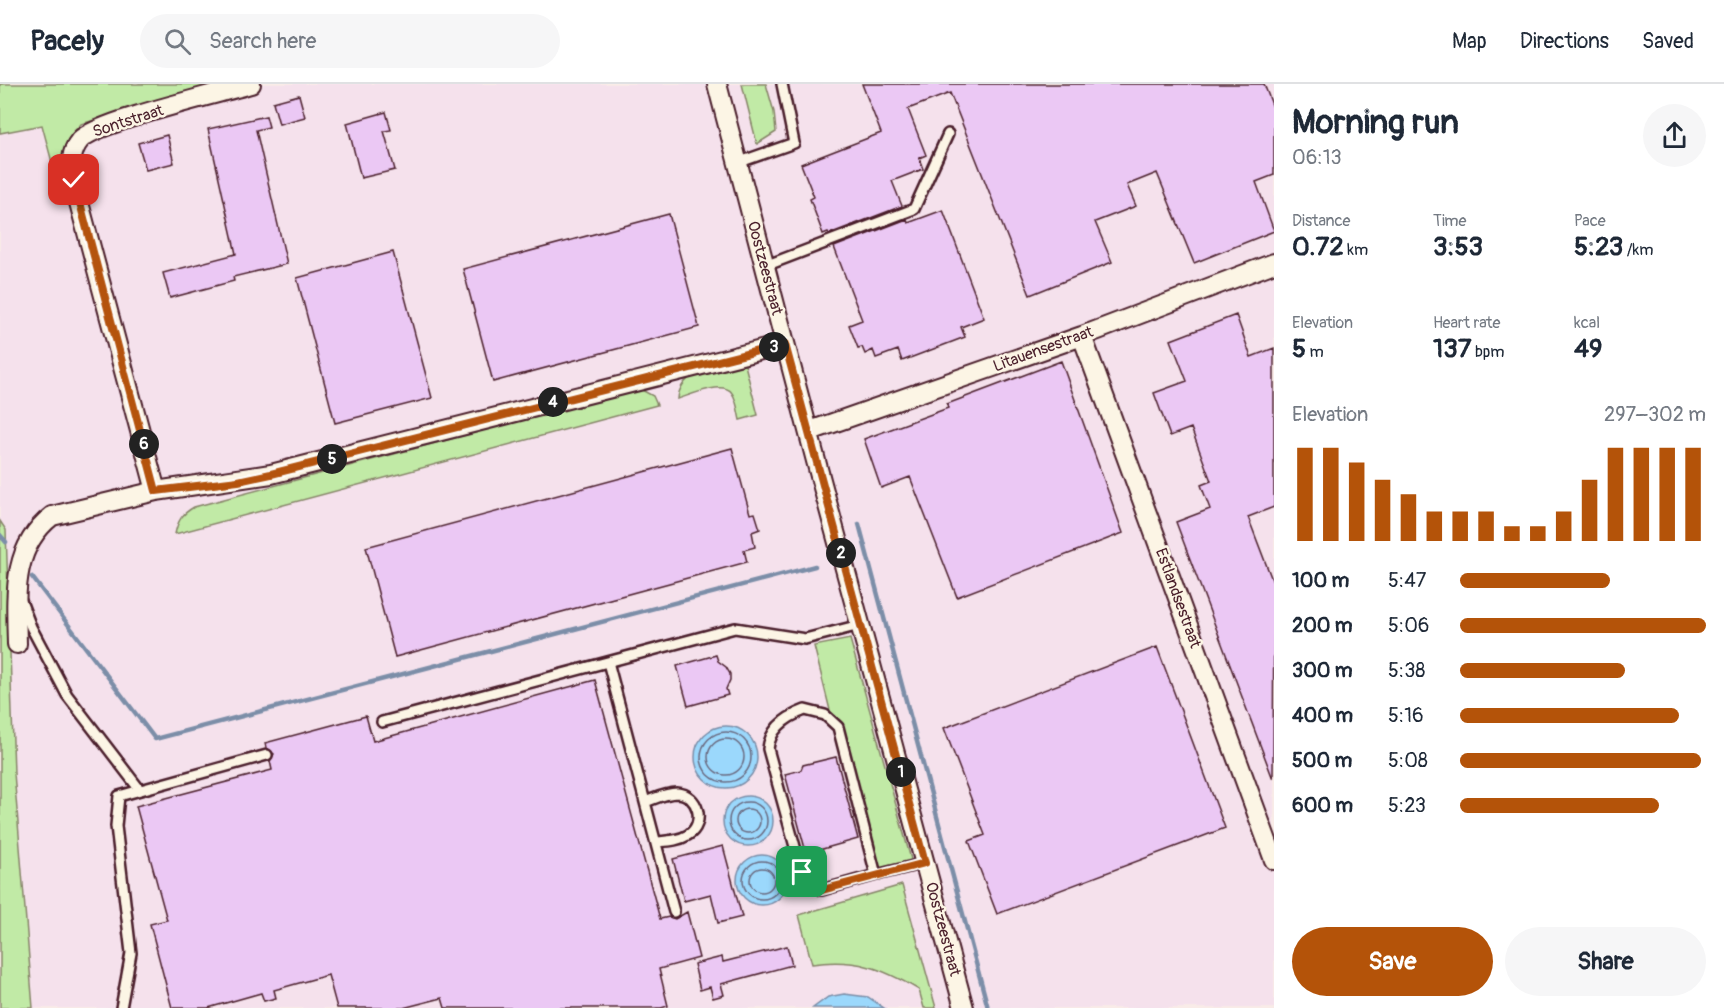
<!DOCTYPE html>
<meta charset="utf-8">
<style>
body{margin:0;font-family:Pangolin,sans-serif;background:#f6f6f7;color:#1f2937;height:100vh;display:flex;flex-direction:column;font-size:22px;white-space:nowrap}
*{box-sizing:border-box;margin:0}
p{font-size:20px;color:#747a83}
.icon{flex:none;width:33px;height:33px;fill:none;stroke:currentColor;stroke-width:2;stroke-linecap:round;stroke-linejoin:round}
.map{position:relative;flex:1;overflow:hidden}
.panel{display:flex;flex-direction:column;background:#fff;width:450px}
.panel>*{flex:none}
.pin{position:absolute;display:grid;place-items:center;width:51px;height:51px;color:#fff;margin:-26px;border-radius:12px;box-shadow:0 3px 9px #0006}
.km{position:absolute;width:30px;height:30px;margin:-15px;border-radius:50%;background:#222;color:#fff;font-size:16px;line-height:30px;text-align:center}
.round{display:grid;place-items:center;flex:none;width:63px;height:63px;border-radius:32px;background:#f6f6f7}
.overview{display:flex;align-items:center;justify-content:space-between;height:102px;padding:0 18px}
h1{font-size:33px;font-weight:800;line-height:45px}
.metrics{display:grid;grid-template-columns:repeat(3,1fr);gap:9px;height:102px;padding:6px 18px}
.metrics div{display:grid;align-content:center}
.metrics b{font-size:26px;font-weight:800}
.metrics small{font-size:16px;font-weight:400}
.metrics p{font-size:16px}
.chart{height:168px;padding:12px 18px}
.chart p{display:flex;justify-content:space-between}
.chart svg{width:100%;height:108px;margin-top:6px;stroke:#b45309;stroke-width:6}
.button{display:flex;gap:12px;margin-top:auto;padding:12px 18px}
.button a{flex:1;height:69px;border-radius:36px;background:#b45309;color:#fff;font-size:24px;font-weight:800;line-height:69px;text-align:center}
.button a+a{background:#f6f6f7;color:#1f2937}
ul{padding:0 18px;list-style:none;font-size:20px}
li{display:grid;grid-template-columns:96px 72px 1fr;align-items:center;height:45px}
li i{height:15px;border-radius:8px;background:#b45309}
header{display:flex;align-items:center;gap:36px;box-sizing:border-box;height:84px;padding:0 30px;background:#fff;border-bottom:2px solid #e0e1e3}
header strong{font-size:28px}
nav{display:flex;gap:33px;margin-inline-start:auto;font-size:21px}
.search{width:420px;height:54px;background:#f6f6f7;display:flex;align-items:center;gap:15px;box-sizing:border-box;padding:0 21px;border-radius:33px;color:#747a83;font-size:22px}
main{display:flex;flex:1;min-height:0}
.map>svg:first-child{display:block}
</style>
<header>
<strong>Pacely</strong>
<div class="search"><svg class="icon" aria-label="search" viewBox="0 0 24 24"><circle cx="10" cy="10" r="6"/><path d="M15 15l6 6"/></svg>Search here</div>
<nav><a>Map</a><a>Directions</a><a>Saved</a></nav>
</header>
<main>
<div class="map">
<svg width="1274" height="924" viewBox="0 0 1274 924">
<rect width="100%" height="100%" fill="#f9ece8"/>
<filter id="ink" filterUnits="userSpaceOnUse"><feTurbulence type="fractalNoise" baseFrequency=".0167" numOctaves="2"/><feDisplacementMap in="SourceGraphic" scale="12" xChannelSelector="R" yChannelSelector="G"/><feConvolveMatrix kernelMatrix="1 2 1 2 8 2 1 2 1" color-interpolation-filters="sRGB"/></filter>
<g filter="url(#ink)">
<path fill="#f5e1ec" d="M0 0H1274V924H0Z"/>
<path fill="#c1eaa6" stroke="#868468" stroke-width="1.5" d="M0 0H226L81 40C54 66 70 77 58 101L42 41 0 49Z
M742 0H766L774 28 776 48 757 60Z
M744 277 758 331 740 336C738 328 737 316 732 309 724 296 690 311 678 315 680 284 722 283 744 277Z
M640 305 653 312 657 321 175 450C178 436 182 430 194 423Z
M0 437 6 446 14 689 33 924H0Z
M850 555 912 779 871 791 814 562Z
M902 801 936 924H924L919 906C882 884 856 874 812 880L799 831Z"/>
<path fill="#9bd8fc" stroke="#7b8ea8" stroke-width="1.5" d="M695 673a31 31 0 1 1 62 0a31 31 0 1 1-62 0Z
M723 737a25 25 0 1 1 50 0a25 25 0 1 1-50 0Z
M737 796a25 25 0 1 1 50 0a25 25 0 1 1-50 0Z
M844 910 868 913 884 924H813L828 913Z"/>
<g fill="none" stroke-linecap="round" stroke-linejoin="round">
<path stroke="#6a697f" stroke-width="1.5" d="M701 673a25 25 0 1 1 50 0a25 25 0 1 1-50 0Z
M708 673a18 18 0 1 1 36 0a18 18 0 1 1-36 0Z
M729 737a19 19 0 1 1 38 0a19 19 0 1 1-38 0Z
M736 737a12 12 0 1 1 24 0a12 12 0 1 1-24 0Z
M743 796a19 19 0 1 1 38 0a19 19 0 1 1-38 0Z
M750 796a12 12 0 1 1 24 0a12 12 0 1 1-24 0Z"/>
<path stroke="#7b8ea8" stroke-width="4.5" d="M859 440 988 924
M0 451 6 458
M32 493 155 655 815 482"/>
</g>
<path fill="#ebc8f4" stroke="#4a1f2b" stroke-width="1.5" d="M862 0H1264L1274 26V91L1256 98 1274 147 1194 179 1157 89 1127 101 1136 122 1095 138 1112 178 1030 211 950 9 908 25 926 71 919 74 923 85 892 97 902 122 829 150 828 148 823 150 810 115 814 113 801 80 881 49Z
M299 11 305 33 279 40 273 18Z
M386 28 391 46 384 47 395 86 361 94 347 39Z
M266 32 269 43 256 46 287 180 233 193 234 197 170 214 163 189 236 170 208 45Z
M167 51 174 79 146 86 138 59Z
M943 126 984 234 961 243 965 253 902 277 898 266 876 274 873 266 865 270 862 263 858 264 849 241 862 236 834 163 907 135 908 139Z
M669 130 699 243 493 298 463 185Z
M393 168 432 314 335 339 297 194Z
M1236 231 1251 273 1274 264V423L1248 433 1274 501 1273 695 1176 438 1210 425 1201 401 1211 397 1191 344 1170 352 1154 309 1187 297 1171 256Z
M1061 277 1123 449 957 513 910 393 881 404 864 355 948 324 947 320Z
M732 364 750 430 755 429 760 445 752 448 755 463 744 466 747 478 395 573 366 463Z
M1157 563 1225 744 997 830 969 757 985 751 944 644Z
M716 571 718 577 726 583 730 590V596L726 605 728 611 688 622 677 582Z
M595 596 660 835 669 833 675 835 687 828 699 874 659 885 668 922 661 924H445L442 914 403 924H337L328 891 274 906 276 914 264 917 261 909 208 924H172L150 840 167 836 136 722 272 686 270 677 274 670 266 664 265 659 366 632 373 657Z
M836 673 858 755 819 766 821 769 807 772 785 690 801 686 803 681Z
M723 762 742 833 718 839 711 810 684 817 673 775Z
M787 862 792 881 721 900 724 911 713 914 710 903 700 906 694 880 722 873 723 878Z"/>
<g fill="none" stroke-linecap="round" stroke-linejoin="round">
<defs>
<path id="service" d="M737 79 794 59 782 0
M765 182 914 125 948 50
M21 517 31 543 67 611 140 706
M608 578 674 828
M805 626 825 631 838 643 876 791 822 806 802 788 768 665C770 644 786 633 805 626Z
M382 638 735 544 805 555 860 541
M645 718C656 714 666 709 677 709 699 710 706 740 688 751 678 757 667 757 656 758
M876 791 925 779
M121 924 131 869 116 742 119 712 267 671"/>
<path id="minor" d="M717 0 821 396 964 924
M1082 252 1274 776
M810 347 1082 252 1274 179
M156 407 73 96C71 81 70 68 80 56 96 38 221 9 251 0
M17 560C16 512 11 464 52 432L156 407 271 390 785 260"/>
</defs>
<use href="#service" stroke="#4a1f2b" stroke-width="14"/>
<use href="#minor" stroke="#4a1f2b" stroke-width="22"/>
<use href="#service" stroke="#fcf5e5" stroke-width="9"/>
<use href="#minor" stroke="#fcf5e5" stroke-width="18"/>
</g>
</g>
<g fill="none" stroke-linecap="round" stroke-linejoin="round" filter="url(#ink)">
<defs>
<path id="route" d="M74 96 156 407 238 397 271 390 785 260 925 779 822 806 802 788"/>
</defs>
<use href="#route" stroke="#fff" stroke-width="12"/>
<use href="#route" stroke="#b45309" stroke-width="8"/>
</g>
<g text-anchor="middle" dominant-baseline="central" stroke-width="5" stroke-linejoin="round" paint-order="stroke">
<g font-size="16" fill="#4a1f2b" stroke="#fcf5e5">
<text transform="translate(128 37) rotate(-18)">Sontstraat</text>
<text transform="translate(765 184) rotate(75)">Oostzeestraat</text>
<text transform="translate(1043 265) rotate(-20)">Litauensestraat</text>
<text transform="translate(1178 514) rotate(70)">Estlandsestraat</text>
<text transform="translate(943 845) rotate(75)">Oostzeestraat</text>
</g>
</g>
</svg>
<div class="pin" style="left:802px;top:788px;background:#1e9e55"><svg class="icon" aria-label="arrive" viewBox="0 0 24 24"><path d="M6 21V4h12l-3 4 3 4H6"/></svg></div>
<div class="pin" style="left:74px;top:96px;background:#d93025"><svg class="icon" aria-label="check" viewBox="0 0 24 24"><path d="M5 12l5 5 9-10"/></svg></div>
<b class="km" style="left:901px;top:688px">1</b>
<b class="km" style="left:841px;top:469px">2</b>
<b class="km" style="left:774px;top:263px">3</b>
<b class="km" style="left:553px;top:318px">4</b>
<b class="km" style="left:332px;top:375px">5</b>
<b class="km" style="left:144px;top:360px">6</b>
</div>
<section class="panel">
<div class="overview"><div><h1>Morning run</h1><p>06:13</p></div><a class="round"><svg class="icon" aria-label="share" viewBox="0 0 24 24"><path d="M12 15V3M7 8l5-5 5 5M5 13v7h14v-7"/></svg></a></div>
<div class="metrics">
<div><p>Distance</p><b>0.72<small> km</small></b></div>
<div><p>Time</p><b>3:53</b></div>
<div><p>Pace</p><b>5:23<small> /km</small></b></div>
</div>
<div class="metrics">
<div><p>Elevation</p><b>5<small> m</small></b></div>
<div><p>Heart rate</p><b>137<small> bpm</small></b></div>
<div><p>kcal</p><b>49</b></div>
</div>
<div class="chart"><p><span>Elevation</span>297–302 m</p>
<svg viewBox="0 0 160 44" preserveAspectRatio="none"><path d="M5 44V6M15 44V6M25 44V12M35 44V19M45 44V25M55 44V32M65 44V32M75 44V32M85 44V38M95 44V38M105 44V32M115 44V19M125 44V6M135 44V6M145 44V6M155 44V6"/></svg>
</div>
<ul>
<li><b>100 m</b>5:47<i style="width:61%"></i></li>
<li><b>200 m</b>5:06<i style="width:100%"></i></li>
<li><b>300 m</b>5:38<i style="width:67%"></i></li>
<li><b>400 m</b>5:16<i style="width:89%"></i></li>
<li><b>500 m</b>5:08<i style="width:98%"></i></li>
<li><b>600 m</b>5:23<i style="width:81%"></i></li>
</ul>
<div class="button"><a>Save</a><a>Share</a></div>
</section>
</main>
